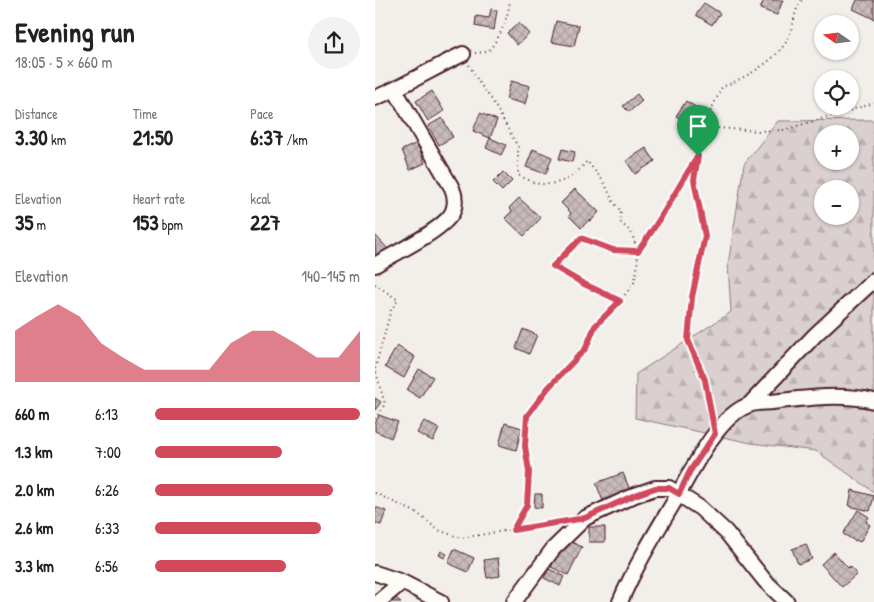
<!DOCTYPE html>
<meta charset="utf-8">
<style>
body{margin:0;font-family:"Patrick Hand",sans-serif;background:#f2f2f2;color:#222;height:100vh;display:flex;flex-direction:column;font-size:19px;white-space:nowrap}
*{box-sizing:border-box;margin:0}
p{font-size:16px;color:#767676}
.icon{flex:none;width:28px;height:28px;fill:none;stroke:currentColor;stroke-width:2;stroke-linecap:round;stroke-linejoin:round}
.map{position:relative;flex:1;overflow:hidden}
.details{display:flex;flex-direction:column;background:#fff;width:375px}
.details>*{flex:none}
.needle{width:32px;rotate:284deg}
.fabs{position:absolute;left:439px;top:15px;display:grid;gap:10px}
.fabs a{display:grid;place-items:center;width:45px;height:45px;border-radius:50%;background:#fff;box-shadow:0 1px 4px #0004;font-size:25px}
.pin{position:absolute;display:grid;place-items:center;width:42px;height:42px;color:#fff;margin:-51px -21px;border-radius:50% 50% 50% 0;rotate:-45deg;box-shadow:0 0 5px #0007}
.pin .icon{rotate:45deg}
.round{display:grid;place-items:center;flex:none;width:52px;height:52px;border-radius:26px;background:#f2f2f2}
.overview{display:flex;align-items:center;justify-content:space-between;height:85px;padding:0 15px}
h1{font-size:28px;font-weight:700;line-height:38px}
.metrics{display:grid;grid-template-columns:repeat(3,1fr);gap:8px;height:85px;padding:5px 15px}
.metrics div{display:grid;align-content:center}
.metrics b{font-size:21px;font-weight:700}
.metrics small{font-size:14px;font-weight:400}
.metrics p{font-size:14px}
.chart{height:140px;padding:10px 15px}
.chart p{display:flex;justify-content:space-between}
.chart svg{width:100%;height:90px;margin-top:5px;fill:#d1495b;opacity:.7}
ul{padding:0 15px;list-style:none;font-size:16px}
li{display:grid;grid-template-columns:80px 60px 1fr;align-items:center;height:38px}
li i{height:12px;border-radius:6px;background:#d1495b}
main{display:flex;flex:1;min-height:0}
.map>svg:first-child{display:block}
</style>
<main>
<section class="details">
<div class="overview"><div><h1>Evening run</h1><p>18:05 · 5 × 660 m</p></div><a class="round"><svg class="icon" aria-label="share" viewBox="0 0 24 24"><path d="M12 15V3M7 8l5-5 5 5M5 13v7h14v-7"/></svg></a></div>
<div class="metrics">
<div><p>Distance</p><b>3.30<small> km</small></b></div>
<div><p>Time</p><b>21:50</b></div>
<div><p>Pace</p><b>6:37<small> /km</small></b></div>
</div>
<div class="metrics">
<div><p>Elevation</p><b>35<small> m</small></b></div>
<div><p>Heart rate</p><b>153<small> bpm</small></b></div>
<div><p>kcal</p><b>227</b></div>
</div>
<div class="chart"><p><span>Elevation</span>140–145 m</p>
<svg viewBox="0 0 160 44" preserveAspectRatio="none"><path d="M0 44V19L10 12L20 6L30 12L40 25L50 32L60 38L70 38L80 38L90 38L100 25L110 19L120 19L130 25L140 32L150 32L160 19V44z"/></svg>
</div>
<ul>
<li><b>660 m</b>6:13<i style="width:100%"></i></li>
<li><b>1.3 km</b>7:00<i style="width:62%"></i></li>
<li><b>2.0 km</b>6:26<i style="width:87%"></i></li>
<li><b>2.6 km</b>6:33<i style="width:81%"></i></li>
<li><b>3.3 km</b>6:56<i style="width:64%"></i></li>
</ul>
</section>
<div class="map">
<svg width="499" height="602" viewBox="0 0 499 602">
<defs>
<pattern id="forest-firs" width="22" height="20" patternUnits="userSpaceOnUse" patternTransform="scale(1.25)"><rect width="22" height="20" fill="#d9d0cf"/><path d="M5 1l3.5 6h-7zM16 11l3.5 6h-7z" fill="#bcb2b2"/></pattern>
<pattern id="building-cross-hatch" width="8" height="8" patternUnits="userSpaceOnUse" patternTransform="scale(1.25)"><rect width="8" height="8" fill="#c8bbbb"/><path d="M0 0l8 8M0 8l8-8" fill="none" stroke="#ada0a1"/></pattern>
</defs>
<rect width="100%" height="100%" fill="#f2efeb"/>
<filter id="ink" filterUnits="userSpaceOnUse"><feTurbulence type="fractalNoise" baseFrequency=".02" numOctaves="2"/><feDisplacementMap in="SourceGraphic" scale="10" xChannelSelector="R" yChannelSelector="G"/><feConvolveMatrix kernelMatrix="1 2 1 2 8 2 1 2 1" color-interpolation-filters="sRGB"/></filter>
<g filter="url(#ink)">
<path fill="url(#forest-firs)" stroke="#92787d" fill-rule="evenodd" d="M496 120 499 123V492L441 451 376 443 260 418 261 374 356 312 353 265 369 164 403 121ZM448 134H475V161H448ZM448 189H475V216H448Z"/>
<path fill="url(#building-cross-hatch)" stroke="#4a1f2b" d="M389 0H408L402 15 385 9Z
M482 0H499V19L478 9Z
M329 3 345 13 337 25 321 15Z
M116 9 122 10 119 30 100 26 101 16 114 18Z
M181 21 204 26 199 46 176 42Z
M144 23 154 34 142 45 132 33Z
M136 81 155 86 150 104 131 99Z
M57 91 69 111 53 121 41 101Z
M262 94 267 101 254 112 248 106Z
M311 101 324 109 315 124 301 116Z
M105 113 122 120 115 138 98 131Z
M67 118 78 137 64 145 53 126Z
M115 138 131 145 126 155 111 148Z
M42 143 50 163 35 170 27 150Z
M271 148 280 161 260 174 251 161Z
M158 149 177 157 171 174 151 167Z
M187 149 200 152 197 162 184 159Z
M128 172 137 181 127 191 118 182Z
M200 189 224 212 216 221 214 220 206 228 194 216 196 213 186 203Z
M144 198 166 218 149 236 130 218 137 211 134 208Z
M1 236 13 249 1 260 0 237Z
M148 329 162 335 154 354 141 348Z
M22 346 40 357 29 378 10 367Z
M44 369 58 377 45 398 32 390Z
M0 398 6 402 0 410Z
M4 415 23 422 16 438 0 431V424Z
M49 421 64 429 58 441 42 433Z
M130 423 147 428 141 450 124 445Z
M248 473 255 490 228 501 221 483Z
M477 490 499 496 495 511 474 506Z
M160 494H167V508L159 507Z
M0 507 11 511 6 525 0 523Z
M483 510 494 517 491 522 495 525 485 542 481 540 480 541 468 534Z
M214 527H230V542H214Z
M190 539 207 547 193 575 176 567Z
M431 544 437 559 423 564 417 549Z
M79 549 99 558 93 572 73 563Z
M66 551 72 554 69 558 64 555Z
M459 552 473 568 475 566 482 574 467 587 446 564Z
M123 558 125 576 112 578 109 560Z
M174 569 189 576 185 586 169 578Z
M14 593 26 602H7Z"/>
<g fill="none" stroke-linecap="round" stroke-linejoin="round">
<defs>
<path id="minor" d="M0 98C30 86 58 68 88 54
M0 265C18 254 71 229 78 211 81 203 80 195 77 188L20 90
M374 405 440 335 499 280
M0 573 27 582 66 602
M3 602 27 582
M139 602 178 549 210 518 260 495 280 488H294L325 508 351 532 390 581 412 602
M245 602C261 564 282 531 303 495 318 468 344 415 374 405 381 402 390 403 397 402 430 398 467 393 499 401"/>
</defs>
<use href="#minor" stroke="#4a1f2b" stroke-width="18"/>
<path stroke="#4a1f2b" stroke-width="2" stroke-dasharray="1 4" stroke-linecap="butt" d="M100 53 112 52C125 39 133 18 135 0
M94 65 105 84 117 100 143 147V175C150 178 159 184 166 184 186 185 200 177 212 161L229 182 239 203 246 211 245 222 256 232 263 251 238 250 206 238 178 266 209 284 245 301
M328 127 384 131 409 130 499 103
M0 284 23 300 16 310 0 369 10 404 0 419
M337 417 330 380 313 340 317 297 330 236 319 181 328 127 347 87C370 78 404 60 414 36 420 25 418 10 427 0
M0 493 42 513 63 530 86 538 189 521
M138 530 152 505 154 472 151 446 152 416 173 388 211 348 220 326 245 301 259 283 262 270 263 251 278 231 303 185 322 158"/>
<use href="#minor" stroke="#fdfcf7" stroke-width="14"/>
</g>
</g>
<g fill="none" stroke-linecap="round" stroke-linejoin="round" filter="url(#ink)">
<defs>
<path id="route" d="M323 156 319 180 330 236 317 297 313 340 330 380 340 434 315 471 304 494 294 488H280L260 495 210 518 138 530 152 505 154 472 150 446 152 416 173 388 211 348 220 326 245 301 209 284 178 266 206 238 238 250 263 251C286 221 302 188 323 156Z"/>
</defs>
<use href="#route" stroke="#fff" stroke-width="10"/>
<use href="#route" stroke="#d1495b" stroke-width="6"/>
</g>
</svg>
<div class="fabs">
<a><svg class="needle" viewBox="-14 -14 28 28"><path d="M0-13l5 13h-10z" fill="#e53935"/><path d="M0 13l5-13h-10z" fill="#767676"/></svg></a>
<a><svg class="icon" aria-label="locate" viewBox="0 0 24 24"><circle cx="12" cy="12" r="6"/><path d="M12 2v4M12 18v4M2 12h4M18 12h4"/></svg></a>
<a>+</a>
<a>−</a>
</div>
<div class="pin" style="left:323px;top:156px;background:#1e9e55"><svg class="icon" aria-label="arrive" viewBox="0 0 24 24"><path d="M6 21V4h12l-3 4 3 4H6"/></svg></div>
</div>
</main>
